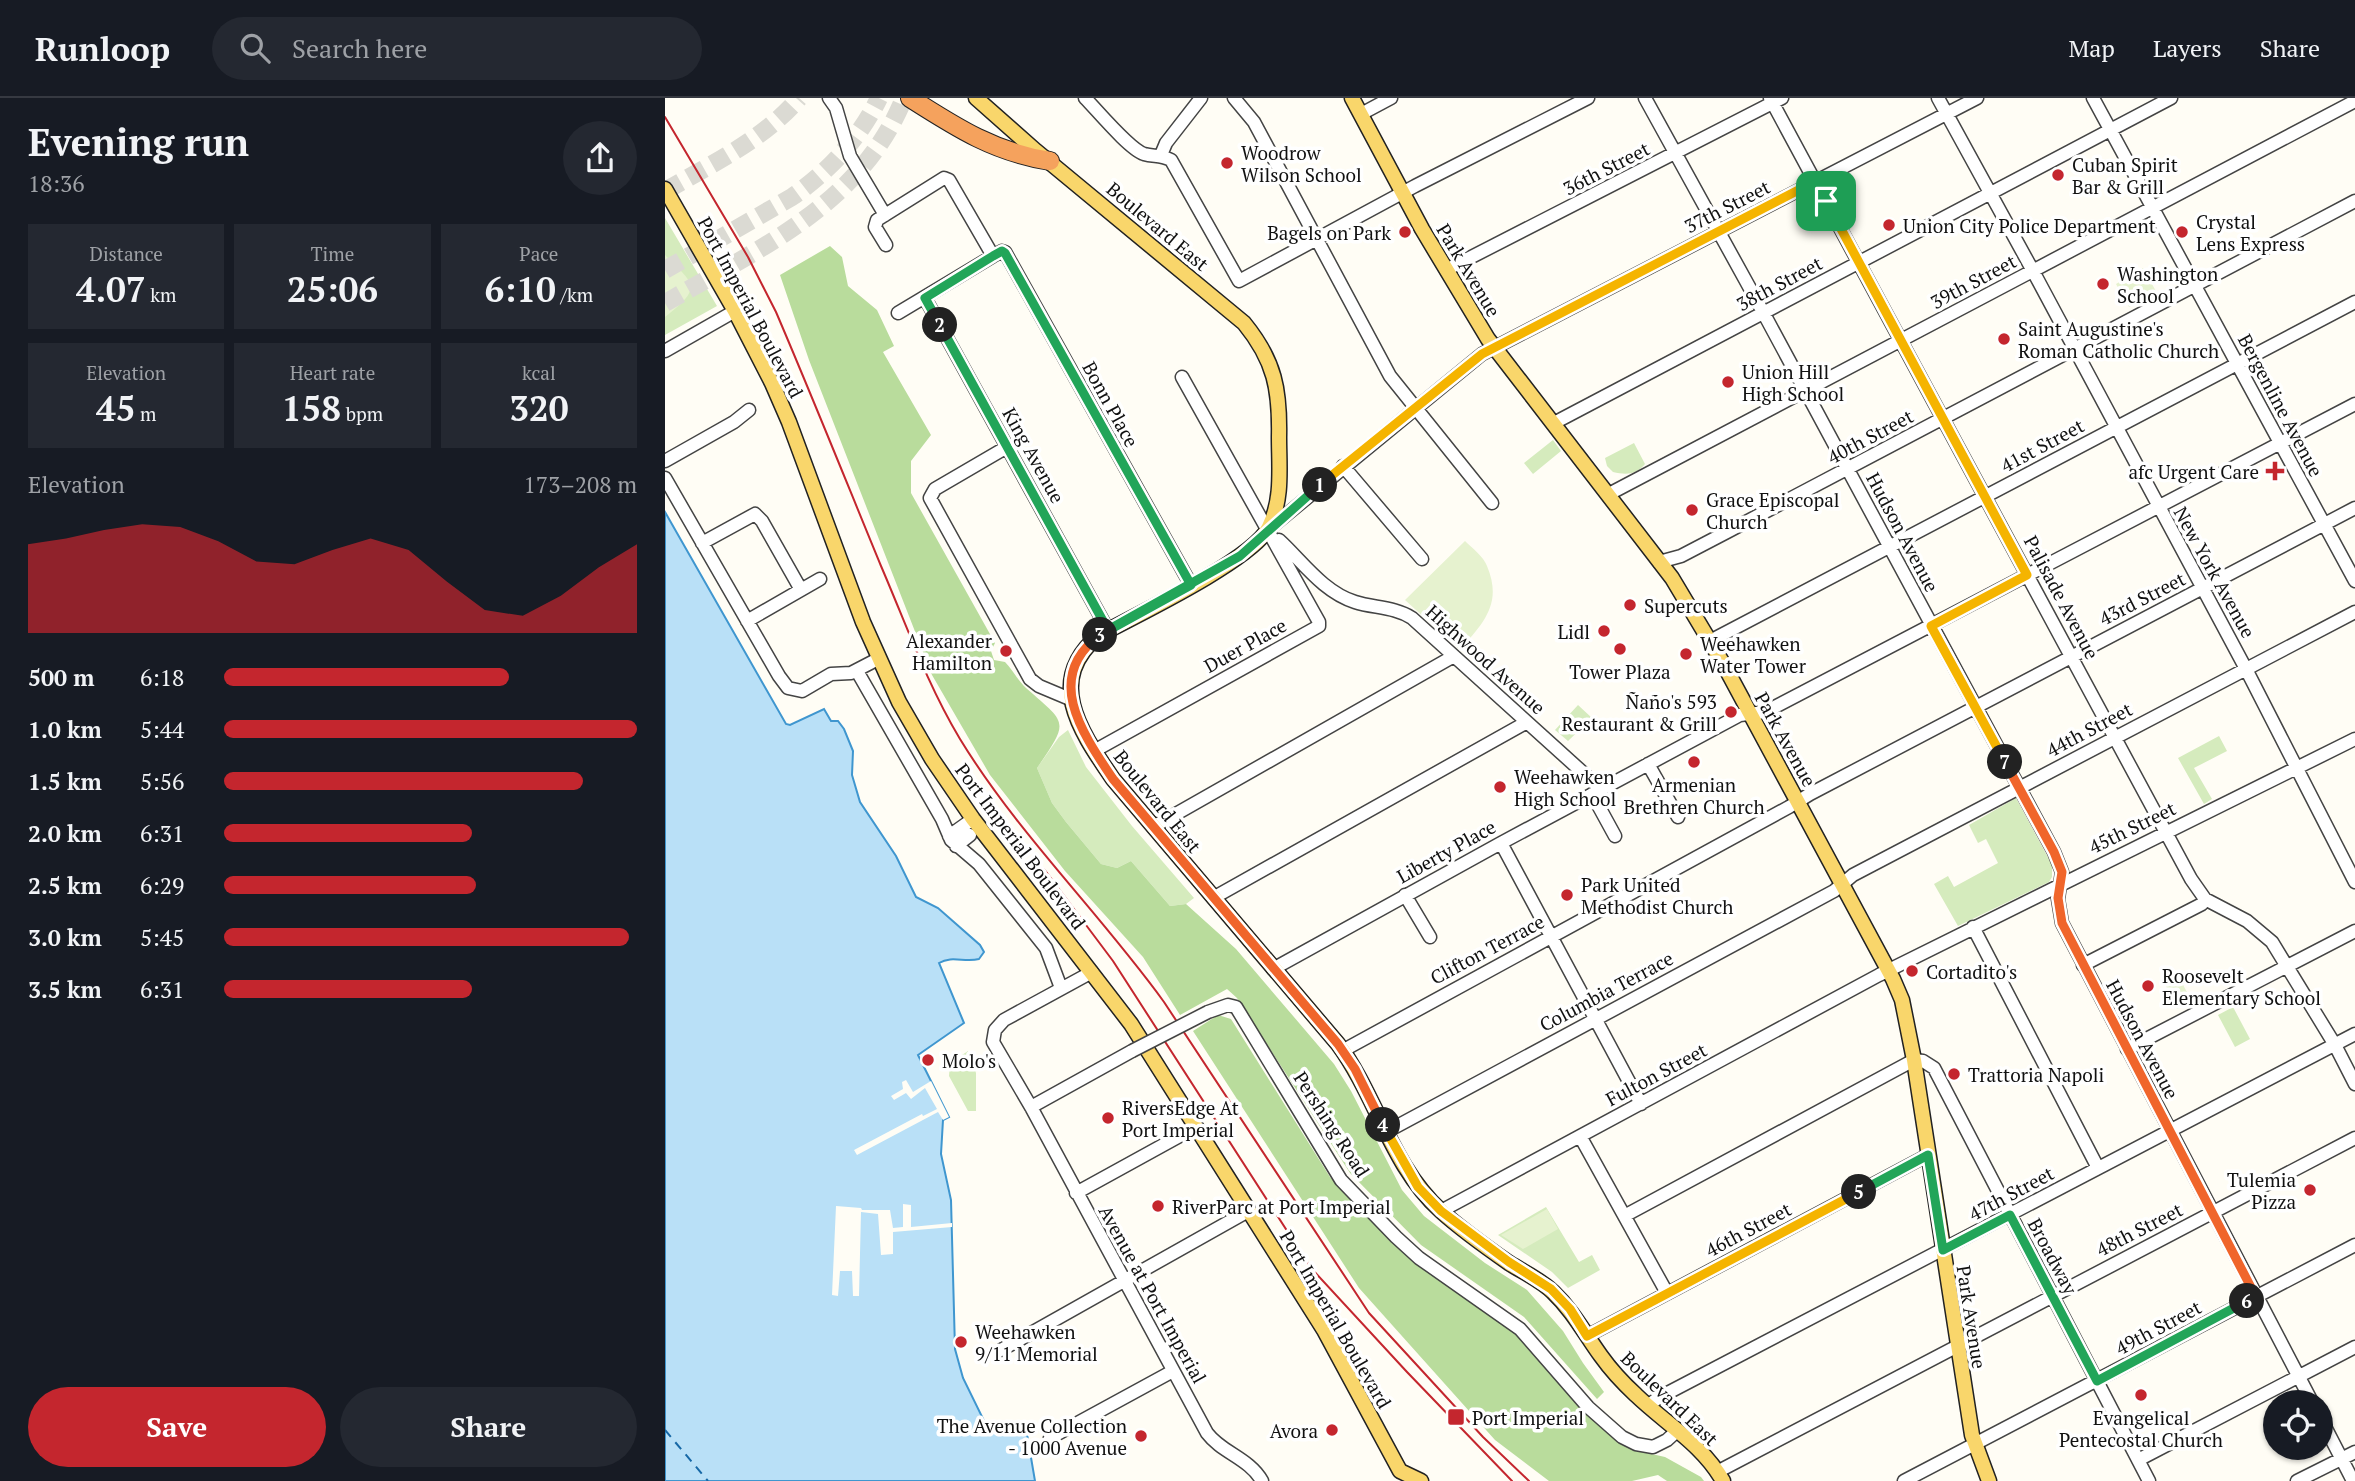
<!DOCTYPE html>
<meta charset="utf-8">
<style>
body{margin:0;font-family:"PT Serif",serif;background:#242831;color:#f1f3f6;height:100vh;display:flex;flex-direction:column;font-size:26px;white-space:nowrap}
*{box-sizing:border-box;margin:0}
p{font-size:23px;color:#9ea1a6}
.icon{flex:none;width:38px;height:38px;fill:none;stroke:currentColor;stroke-width:2;stroke-linecap:round;stroke-linejoin:round}
.map{position:relative;flex:1;overflow:hidden}
.details{display:flex;flex-direction:column;background:#171b24;width:665px}
.details>*{flex:none}
.buttons{position:absolute;left:1598px;top:1292px;display:grid;gap:14px}
.buttons a{display:grid;place-items:center;width:70px;height:70px;border-radius:50%;background:#171b24;box-shadow:0 2px 5px #0004;font-size:35px}
.pin{position:absolute;display:grid;place-items:center;width:60px;height:60px;color:#fff;margin:-30px;border-radius:14px;box-shadow:0 4px 10px #0006}
.km{position:absolute;width:35px;height:35px;margin:-18px;border-radius:50%;background:#222;color:#fff;font-size:19px;line-height:35px;text-align:center}
.round{display:grid;place-items:center;flex:none;width:74px;height:74px;border-radius:37px;background:#242831}
.overview{display:flex;align-items:center;justify-content:space-between;height:119px;padding:0 28px}
h1{font-size:38px;font-weight:600;line-height:52px}
.stats{display:grid;grid-template-columns:repeat(3,1fr);gap:10px;height:119px;padding:7px 28px}
.stats div{display:grid;align-content:center;border-radius:0px;background:#242831;text-align:center}
.stats b{font-size:35px;font-weight:600}
.stats small{font-size:19px;font-weight:400}
.stats p{font-size:19px}
.chart{height:196px;padding:14px 28px}
.chart p{display:flex;justify-content:space-between}
.chart svg{width:100%;height:126px;margin-top:7px;fill:#c4262e;opacity:.7}
.button{display:flex;gap:14px;margin-top:auto;padding:14px 28px}
.button a{flex:1;height:80px;border-radius:42px;background:#c4262e;color:#fff;font-size:28px;font-weight:600;line-height:80px;text-align:center}
.button a+a{background:#242831;color:#f1f3f6}
ul{padding:0 28px;list-style:none;font-size:23px}
li{display:grid;grid-template-columns:112px 84px 1fr;align-items:center;height:52px}
li i{height:18px;border-radius:9px;background:#c4262e}
header{display:flex;align-items:center;gap:42px;box-sizing:border-box;height:98px;padding:0 35px;background:#171b24;border-bottom:2px solid #363941}
header strong{font-size:33px}
nav{display:flex;gap:38px;margin-inline-start:auto;font-size:24px}
.search{width:490px;height:63px;background:#242831;display:flex;align-items:center;gap:18px;box-sizing:border-box;padding:0 24px;border-radius:38px;color:#9ea1a6;font-size:26px}
main{display:flex;flex:1;min-height:0}
.map>svg:first-child{display:block}
</style>
<header>
<strong>Runloop</strong>
<div class="search"><svg class="icon" aria-label="search" viewBox="0 0 24 24"><circle cx="10" cy="10" r="6"/><path d="M15 15l6 6"/></svg>Search here</div>
<nav><a>Map</a><a>Layers</a><a>Share</a></nav>
</header>
<main>
<section class="details">
<div class="overview"><div><h1>Evening run</h1><p>18:36</p></div><a class="round"><svg class="icon" aria-label="share" viewBox="0 0 24 24"><path d="M12 15V3M7 8l5-5 5 5M5 13v7h14v-7"/></svg></a></div>
<div class="stats">
<div><p>Distance</p><b>4.07<small> km</small></b></div>
<div><p>Time</p><b>25:06</b></div>
<div><p>Pace</p><b>6:10<small> /km</small></b></div>
</div>
<div class="stats">
<div><p>Elevation</p><b>45<small> m</small></b></div>
<div><p>Heart rate</p><b>158<small> bpm</small></b></div>
<div><p>kcal</p><b>320</b></div>
</div>
<div class="chart"><p><span>Elevation</span>173–208 m</p>
<svg viewBox="0 0 160 44" preserveAspectRatio="none"><path d="M0 44V13L10 11L20 8L30 6L40 7L50 12L60 19L70 20L80 15L90 11L100 15L110 26L120 36L130 38L140 31L150 21L160 13V44z"/></svg>
</div>
<ul>
<li><b>500 m</b>6:18<i style="width:69%"></i></li>
<li><b>1.0 km</b>5:44<i style="width:100%"></i></li>
<li><b>1.5 km</b>5:56<i style="width:87%"></i></li>
<li><b>2.0 km</b>6:31<i style="width:60%"></i></li>
<li><b>2.5 km</b>6:29<i style="width:61%"></i></li>
<li><b>3.0 km</b>5:45<i style="width:98%"></i></li>
<li><b>3.5 km</b>6:31<i style="width:60%"></i></li>
</ul>
<div class="button"><a>Save</a><a>Share</a></div>
</section>
<div class="map">
<svg width="1690" height="1383" viewBox="0 0 1690 1383">
<rect width="100%" height="100%" fill="#fffdf5"/>
<path fill="#d5ebbd" d="M0 120 52 208 0 237Z
M888 342 896 353 868 376 859 365Z
M969 345 980 366C971 377 961 377 948 374L942 368 940 360Z
M913 607 927 620 903 643 890 632Z
M403 632 421 669 467 728 529 800 521 806 505 808 466 763 452 770 436 766 401 724 387 705 372 670 394 639Z
M1554 638 1562 653 1529 670 1547 701 1539 706 1513 660Z
M1351 700 1387 767V779L1384 784 1293 828 1269 786 1283 778 1289 789 1333 765 1321 741 1313 745 1304 727Z
M1568 909 1585 941 1570 949 1553 917Z
M303 953 311 975V1013H303L284 978 285 965Z
M881 1109 914 1164 927 1157 935 1172 903 1190 887 1174 833 1137Z"/>
<path fill="#b9dc9c" d="M165 148 177 159 183 188 212 212 229 248 218 254 266 337 246 363V395L330 545 326 553 329 562 340 564C348 572 353 583 361 590 402 626 405 622 372 670L387 705 401 724 436 766 452 770 466 763 505 808 521 806 571 851 669 966 686 993 737 1092 759 1118 820 1165 862 1192 898 1233 918 1265 939 1294 932 1301 859 1219 756 1147 685 1075 572 900 562 891 515 917 478 859 400 773 325 677 267 577 144 262 115 177Z
M553 917 566 921 665 1079 707 1121 842 1227 865 1249 942 1335 969 1352 1000 1359 1036 1379 1039 1383H1002L993 1377 967 1383H884L830 1342 694 1190 528 933Z"/>
<path fill="#e6f2cf" d="M0 157C30 187 38 189 0 219Z
M1478 170 1492 195 1464 209 1451 186Z
M800 443C807 450 819 459 822 468 838 506 818 525 795 552L740 502Z
M1513 877 1527 904 1512 911 1499 884Z
M882 1111 893 1131 858 1151 836 1137Z"/>
<path fill="#b9e0f7" stroke="#3f96cf" stroke-width="2" d="M0 414 121 626 125 627 159 611 166 623H173L179 631 188 653 187 677 195 704 231 758 251 799 273 810 315 847 319 854 314 861C300 865 287 857 274 865L299 925 253 957 284 1019 278 1022 276 1056 286 1102 290 1251 298 1280 322 1329 332 1333 362 1336 370 1383H0Z"/>
<path fill="#fffdf5" d="M241 982 248 994 266 983 284 1019 278 1022 273 1014 192 1057 189 1052 257 1016 258 1018 272 1011 260 990 246 1001 241 995 229 1002 226 998 238 991 237 984Z
M238 1106 246 1107V1129L287 1125V1129L228 1134V1156L216 1157 213 1116 196 1114 194 1198H188L187 1173H175L173 1198 167 1197 171 1108 196 1110 197 1112H225L228 1130 238 1129Z"/>
<g fill="none" stroke-linecap="round" stroke-linejoin="round">
<path stroke="#1768a6" stroke-width="2" stroke-dasharray="9 7" stroke-linecap="butt" d="M0 1332 43 1383"/>
<path stroke="#dbdad3" stroke-width="18" stroke-dasharray="18 9" stroke-linecap="butt" d="M0 93C48 65 98 42 134 0
M0 172 127 99C164 73 194 41 214 0
M0 205C93 151 196 107 239 0"/>
<defs>
<path id="minor" d="M164 0 171 10 185 58 220 117
M420 0C432 12 464 51 479 56 489 59 495 56 506 62L574 183 750 88 923 0
M569 0 589 24 725 278 827 405
M980 0 1098 214 1389 754 1397 774 1393 801 1397 825 1647 1304
M1105 0 1526 781 1540 801 1582 823 1607 844 1670 947 1690 986
M1273 0 1368 173 1581 571 1690 784
M1428 0 1690 483
M696 16 726 0
M496 57 501 45 536 0
M221 147 210 129 212 122 279 80 284 82 328 158
M781 172 1117 0
M260 200 443 532
M233 215 328 158 337 153 340 154 526 487
M0 253 70 213
M889 325 1506 0
M342 349 270 391 265 400 365 581 374 588 405 601
M0 363 69 324 84 312
M678 368 757 461
M0 380 114 578 123 590 137 593 166 576 186 575 213 561
M944 396 1690 3
M604 431 817 256 1312 0
M614 442C637 463 658 494 690 504 709 510 730 509 747 520L936 691
M37 445 90 416 97 423 135 490
M994 464 1016 458 1062 434 1690 103
M82 523 155 481
M1045 543 1690 204
M192 573 277 721 286 742 314 766 381 850 396 890
M429 653 654 528V524L517 279
M983 666 1013 719
M927 696 950 738
M488 729 789 558
M284 738 308 721
M836 745 976 1006
M291 748 305 737
M740 797 765 839
M548 800 862 624
M1308 829 1433 1070
M1418 867 1537 806 1540 801
M608 871 836 745 1075 617 1100 614 1690 306
M427 874 339 922 330 932 328 944 366 1009 542 1335C557 1355 584 1360 597 1383
M543 914 563 907 571 909 676 1082 731 1139 754 1160 855 1231 923 1309 957 1339 971 1346 988 1349 1002 1342 1013 1332
M1462 951 1690 833
M677 953 1124 709 1145 696 1690 410
M366 1009 467 953
M721 1034 1169 793 1188 777 1690 514
M915 1038 1002 1195
M411 1095 531 1029
M776 1113 1214 877 1690 641
M961 1117 1249 962 1258 963 1269 970 1484 1383
M922 1238 1263 1057
M336 1252 585 1112
M983 1308 993 1300 1690 936
M1656 1321 1688 1383
M385 1340 508 1273
M1473 1362 1690 1249
M1052 1374 1690 1040
M1239 1383 1690 1147
M1632 1383 1690 1354"/>
<path id="major" d="M311 0 371 53 579 225C610 263 615 292 614 339 614 369 618 401 604 429 589 461 470 518 434 537 379 583 416 634 448 681L673 946C712 999 726 1068 776 1113 797 1132 821 1149 844 1165 858 1174 876 1182 888 1194 908 1213 920 1236 936 1258 946 1272 958 1285 971 1297 1000 1325 1038 1347 1058 1383
M687 0 757 131 823 241 1007 480 1059 567 1228 881 1237 902 1249 962 1307 1337 1324 1383
M0 91 70 213 107 285 124 324 198 524 234 604 267 661 308 721 466 926 659 1232 735 1373 756 1383"/>
<path id="highway" d="M245 0C292 30 329 54 385 63"/>
</defs>
<use href="#minor" stroke="#444" stroke-width="15"/>
<use href="#major" stroke="#222" stroke-width="17"/>
<use href="#highway" stroke="#222" stroke-width="20"/>
<use href="#minor" stroke="#fff" stroke-width="12"/>
<use href="#major" stroke="#f9d66b" stroke-width="14"/>
<use href="#highway" stroke="#f5a25d" stroke-width="18"/>
<path stroke="#c4262e" stroke-width="2" d="M0 19 83 159 111 214C147 298 181 383 216 468 241 526 262 586 295 641 353 736 434 814 499 904L704 1215 818 1339 864 1383
M379 771 448 863 646 1170 742 1274 847 1383"/>
<defs>
<path id="minor-bridge" d="M467 953 543 914"/>
</defs>
<use href="#minor-bridge" stroke="#444" stroke-width="15" stroke-linecap="butt"/>
<use href="#minor-bridge" stroke="#fff" stroke-width="12"/>
</g>
<g fill="none" stroke-linecap="round" stroke-linejoin="round">
<defs>
<path id="split-1" d="M655 387 817 256 1151 83 1161 103"/>
<path id="split-2" d="M275 227 443 532 575 458 655 387"/>
<path id="split-3" d="M275 227 260 200 328 158 337 153 340 155 526 487 435 537"/>
<path id="split-4" d="M435 537C378 579 417 635 448 681L673 946 690 971 718 1027"/>
<path id="split-5" d="M718 1027 753 1089 776 1113 844 1164 886 1191 905 1211 922 1238 1194 1094"/>
<path id="split-6" d="M1194 1094 1263 1057 1278 1152 1345 1117 1432 1283 1582 1203"/>
<path id="split-7" d="M1340 664 1389 754 1397 774 1393 800 1397 825 1591 1199 1582 1203"/>
<path id="split-8" d="M1161 103 1362 477 1266 528 1340 664"/>
</defs>
<use href="#split-1" stroke="#fff" stroke-width="14"/>
<use href="#split-2" stroke="#fff" stroke-width="14"/>
<use href="#split-3" stroke="#fff" stroke-width="14"/>
<use href="#split-4" stroke="#fff" stroke-width="14"/>
<use href="#split-5" stroke="#fff" stroke-width="14"/>
<use href="#split-6" stroke="#fff" stroke-width="14"/>
<use href="#split-7" stroke="#fff" stroke-width="14"/>
<use href="#split-8" stroke="#fff" stroke-width="14"/>
<use href="#split-1" stroke="#f5b400" stroke-width="9"/>
<use href="#split-2" stroke="#22a559" stroke-width="9"/>
<use href="#split-3" stroke="#22a559" stroke-width="9"/>
<use href="#split-4" stroke="#f0652b" stroke-width="9"/>
<use href="#split-5" stroke="#f5b400" stroke-width="9"/>
<use href="#split-6" stroke="#22a559" stroke-width="9"/>
<use href="#split-7" stroke="#f0652b" stroke-width="9"/>
<use href="#split-8" stroke="#f5b400" stroke-width="9"/>
</g>
<g fill="#c4262e" stroke="#fff" stroke-width="2.5">
<circle cx="562" cy="65" r="7"/>
<circle cx="1393" cy="77" r="7"/>
<circle cx="1224" cy="127" r="7"/>
<circle cx="740" cy="134" r="7"/>
<circle cx="1517" cy="134" r="7"/>
<circle cx="1438" cy="186" r="7"/>
<circle cx="1339" cy="241" r="7"/>
<circle cx="1063" cy="284" r="7"/>
<path d="M1606.5 362.5h7v7h7v7h-7v7h-7v-7h-7v-7h7z"/>
<circle cx="1027" cy="412" r="7"/>
<circle cx="965" cy="507" r="7"/>
<circle cx="939" cy="533" r="7"/>
<circle cx="955" cy="551" r="7"/>
<circle cx="341" cy="553" r="7"/>
<circle cx="1021" cy="556" r="7"/>
<circle cx="1066" cy="614" r="7"/>
<circle cx="1029" cy="664" r="7"/>
<circle cx="835" cy="689" r="7"/>
<circle cx="902" cy="797" r="7"/>
<circle cx="1247" cy="873" r="7"/>
<circle cx="1483" cy="888" r="7"/>
<circle cx="263" cy="962" r="7"/>
<circle cx="1289" cy="976" r="7"/>
<circle cx="443" cy="1020" r="7"/>
<circle cx="1645" cy="1092" r="7"/>
<circle cx="493" cy="1108" r="7"/>
<circle cx="296" cy="1244" r="7"/>
<circle cx="1476" cy="1297" r="7"/>
<rect x="782" y="1310" width="18" height="18" rx="3.5"/>
<circle cx="667" cy="1332" r="7"/>
<circle cx="476" cy="1338" r="7"/>
</g>
<g text-anchor="middle" dominant-baseline="central" stroke-width="7" stroke-linejoin="round" paint-order="stroke">
<g font-size="19" fill="#111" stroke="#fff" text-anchor="start">
<text x="576" y="54">Woodrow<tspan x="576" dy="22">Wilson School</tspan></text>
<text x="1407" y="66">Cuban Spirit<tspan x="1407" dy="22">Bar &amp; Grill</tspan></text>
<text x="1531" y="123">Crystal<tspan x="1531" dy="22">Lens Express</tspan></text>
<text x="1238" y="127">Union City Police Department</text>
<text x="726" y="134" text-anchor="end">Bagels on Park</text>
<text x="1452" y="175">Washington<tspan x="1452" dy="22">School</tspan></text>
<text x="1353" y="230">Saint Augustine's<tspan x="1353" dy="22">Roman Catholic Church</tspan></text>
<text x="1077" y="273">Union Hill<tspan x="1077" dy="22">High School</tspan></text>
<text x="1594" y="373" text-anchor="end">afc Urgent Care</text>
<text x="1041" y="401">Grace Episcopal<tspan x="1041" dy="22">Church</tspan></text>
<text x="979" y="507">Supercuts</text>
<text x="925" y="533" text-anchor="end">Lidl</text>
<text x="327" y="542" text-anchor="end">Alexander<tspan x="327" dy="22">Hamilton</tspan></text>
<text x="1035" y="545">Weehawken<tspan x="1035" dy="22">Water Tower</tspan></text>
<text x="955" y="573" text-anchor="middle">Tower Plaza</text>
<text x="1052" y="603" text-anchor="end">Ñaño's 593<tspan x="1052" dy="22">Restaurant &amp; Grill</tspan></text>
<text x="849" y="678">Weehawken<tspan x="849" dy="22">High School</tspan></text>
<text x="1029" y="686" text-anchor="middle">Armenian<tspan x="1029" dy="22">Brethren Church</tspan></text>
<text x="916" y="786">Park United<tspan x="916" dy="22">Methodist Church</tspan></text>
<text x="1261" y="873">Cortadito's</text>
<text x="1497" y="877">Roosevelt<tspan x="1497" dy="22">Elementary School</tspan></text>
<text x="277" y="962">Molo's</text>
<text x="1303" y="976">Trattoria Napoli</text>
<text x="457" y="1009">RiversEdge At<tspan x="457" dy="22">Port Imperial</tspan></text>
<text x="1631" y="1081" text-anchor="end">Tulemia<tspan x="1631" dy="22">Pizza</tspan></text>
<text x="507" y="1108">RiverParc at Port Imperial</text>
<text x="310" y="1233">Weehawken<tspan x="310" dy="22">9/11 Memorial</tspan></text>
<text x="807" y="1319">Port Imperial</text>
<text x="1476" y="1319" text-anchor="middle">Evangelical<tspan x="1476" dy="22">Pentecostal Church</tspan></text>
<text x="462" y="1327" text-anchor="end">The Avenue Collection<tspan x="462" dy="22">- 1000 Avenue</tspan></text>
<text x="653" y="1332" text-anchor="end">Avora</text>
</g>
<g font-size="19" fill="#111" stroke="#fff">
<text transform="translate(941 70) rotate(-27)">36th Street</text>
<text transform="translate(1062 108) rotate(-27)">37th Street</text>
<text transform="translate(493 128) rotate(40)">Boulevard East</text>
<text transform="translate(804 172) rotate(59)">Park Avenue</text>
<text transform="translate(1308 183) rotate(-28)">39th Street</text>
<text transform="translate(1114 185) rotate(-28)">38th Street</text>
<text transform="translate(86 209) rotate(62)">Port Imperial Boulevard</text>
<text transform="translate(446 306) rotate(61)">Bonn Place</text>
<text transform="translate(1616 307) rotate(62)">Bergenline Avenue</text>
<text transform="translate(1205 338) rotate(-28)">40th Street</text>
<text transform="translate(1377 347) rotate(-28)">41st Street</text>
<text transform="translate(369 357) rotate(61)">King Avenue</text>
<text transform="translate(1238 434) rotate(62)">Hudson Avenue</text>
<text transform="translate(1550 474) rotate(61)">New York Avenue</text>
<text transform="translate(1397 499) rotate(62)">Palisade Avenue</text>
<text transform="translate(1477 500) rotate(-27)">43rd Street</text>
<text transform="translate(580 547) rotate(-29)">Duer Place</text>
<text transform="translate(821 561) rotate(42)">Highwood Avenue</text>
<text transform="translate(1424 631) rotate(-28)">44th Street</text>
<text transform="translate(1121 641) rotate(61)">Park Avenue</text>
<text transform="translate(493 703) rotate(51)">Boulevard East</text>
<text transform="translate(1467 729) rotate(-26)">45th Street</text>
<text transform="translate(356 748) rotate(53)">Port Imperial Boulevard</text>
<text transform="translate(781 753) rotate(-29)">Liberty Place</text>
<text transform="translate(822 851) rotate(-28)">Clifton Terrace</text>
<text transform="translate(941 893) rotate(-28)">Columbia Terrace</text>
<text transform="translate(1478 941) rotate(62)">Hudson Avenue</text>
<text transform="translate(991 976) rotate(-28)">Fulton Street</text>
<text transform="translate(667 1026) rotate(57)">Pershing Road</text>
<text transform="translate(1346 1095) rotate(-28)">47th Street</text>
<text transform="translate(1083 1131) rotate(-28)">46th Street</text>
<text transform="translate(1474 1131) rotate(-27)">48th Street</text>
<text transform="translate(1388 1158) rotate(62)">Broadway</text>
<text transform="translate(488 1196) rotate(61)">Avenue at Port Imperial</text>
<text transform="translate(1307 1219) rotate(81)">Park Avenue</text>
<text transform="translate(671 1221) rotate(60)">Port Imperial Boulevard</text>
<text transform="translate(1493 1229) rotate(-28)">49th Street</text>
<text transform="translate(1005 1300) rotate(44)">Boulevard East</text>
</g>
</g>
</svg>
<div class="buttons">
<a><svg class="icon" aria-label="locate" viewBox="0 0 24 24"><circle cx="12" cy="12" r="6"/><path d="M12 2v4M12 18v4M2 12h4M18 12h4"/></svg></a>
</div>
<div class="pin" style="left:1161px;top:103px;background:#1e9e55"><svg class="icon" aria-label="arrive" viewBox="0 0 24 24"><path d="M6 21V4h12l-3 4 3 4H6"/></svg></div>
<b class="km" style="left:655px;top:387px">1</b>
<b class="km" style="left:275px;top:227px">2</b>
<b class="km" style="left:435px;top:537px">3</b>
<b class="km" style="left:718px;top:1027px">4</b>
<b class="km" style="left:1194px;top:1094px">5</b>
<b class="km" style="left:1582px;top:1203px">6</b>
<b class="km" style="left:1340px;top:664px">7</b>
</div>
</main>
